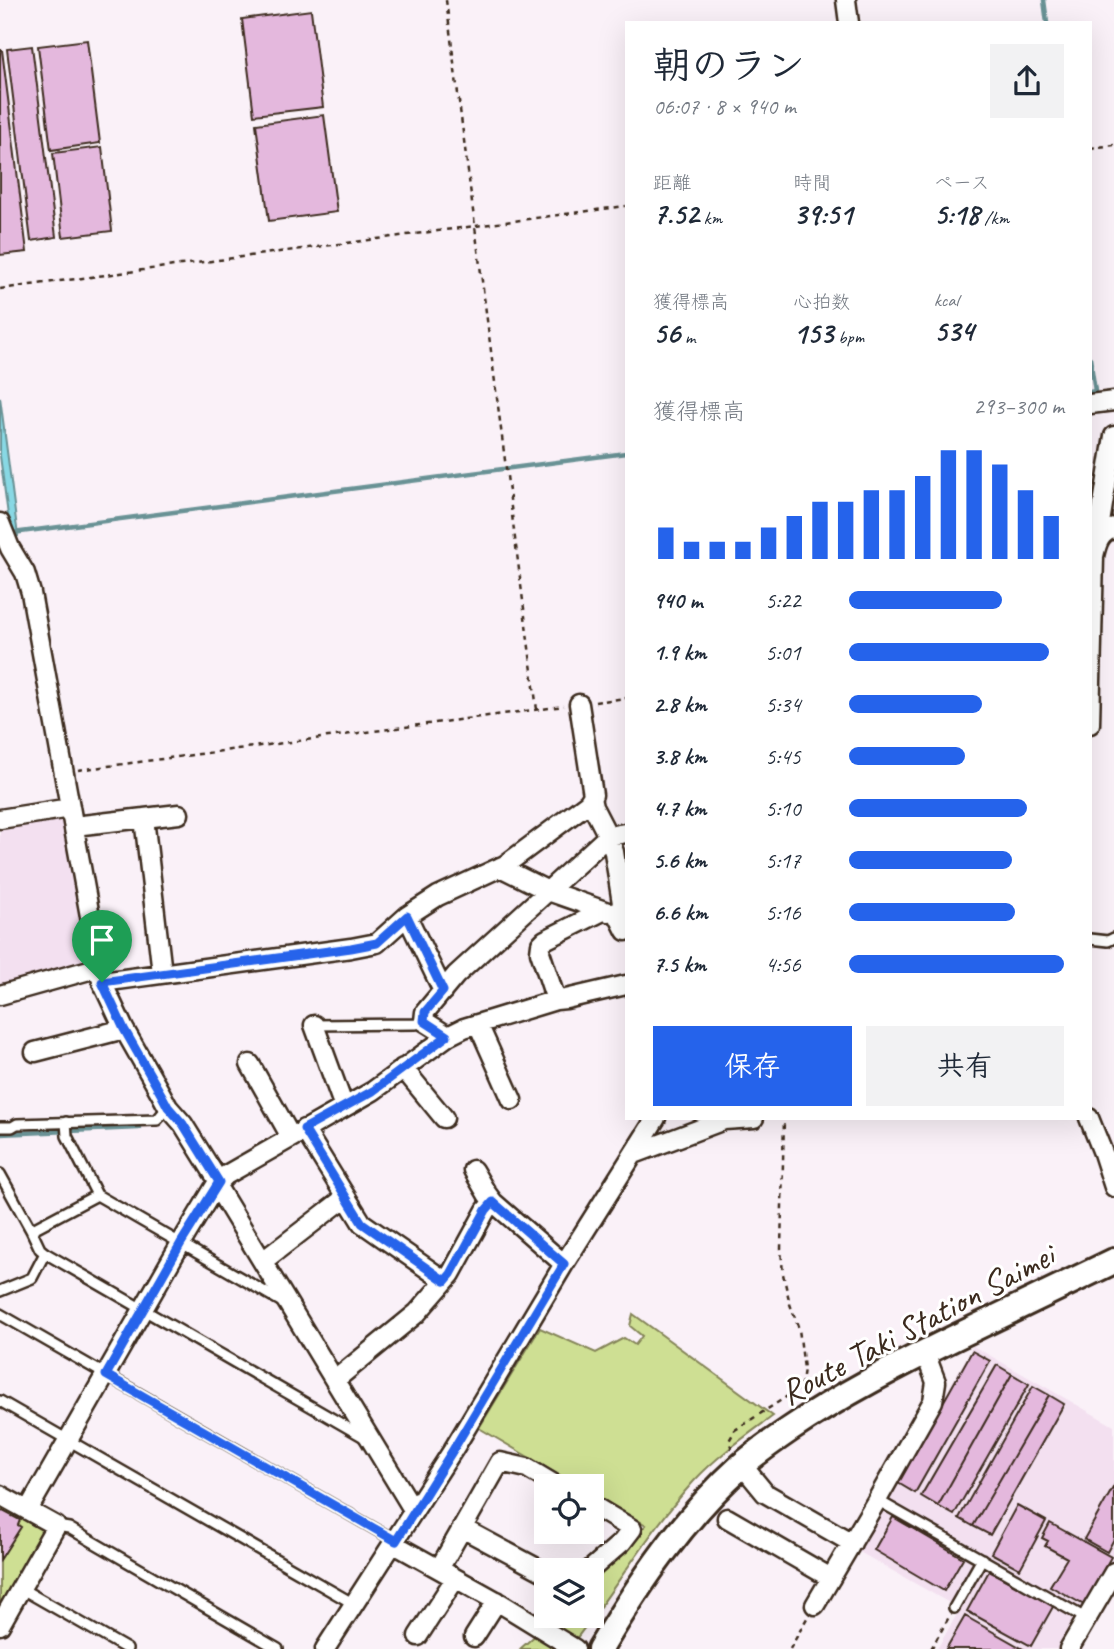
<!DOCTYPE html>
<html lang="ja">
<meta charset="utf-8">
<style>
body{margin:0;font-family:Caveat,"Klee One",sans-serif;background:#f2f2f3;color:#1f2937;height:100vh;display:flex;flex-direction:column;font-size:26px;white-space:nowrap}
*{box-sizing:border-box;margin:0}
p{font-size:23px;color:#747a83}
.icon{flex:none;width:38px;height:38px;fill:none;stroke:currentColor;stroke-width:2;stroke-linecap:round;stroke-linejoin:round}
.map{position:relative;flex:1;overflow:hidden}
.side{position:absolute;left:625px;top:21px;width:467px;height:1099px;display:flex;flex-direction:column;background:#fff;border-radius:0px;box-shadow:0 7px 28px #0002}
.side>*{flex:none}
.tools{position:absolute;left:534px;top:1474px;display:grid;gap:14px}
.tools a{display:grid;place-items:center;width:70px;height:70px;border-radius:0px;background:#fff;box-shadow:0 7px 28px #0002;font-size:35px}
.pin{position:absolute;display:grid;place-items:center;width:60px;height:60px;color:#fff;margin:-72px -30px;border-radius:50% 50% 50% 0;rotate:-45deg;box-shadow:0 0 7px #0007}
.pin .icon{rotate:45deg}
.round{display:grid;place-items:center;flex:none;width:74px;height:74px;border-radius:0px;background:#f2f2f3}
.overview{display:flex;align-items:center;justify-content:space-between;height:119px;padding:0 28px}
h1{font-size:38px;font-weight:600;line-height:52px}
.metrics{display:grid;grid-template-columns:repeat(3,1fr);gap:10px;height:119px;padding:7px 28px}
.metrics div{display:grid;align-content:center}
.metrics b{font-size:30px;font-weight:600}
.metrics small{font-size:19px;font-weight:400}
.metrics p{font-size:19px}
.chart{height:196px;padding:14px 28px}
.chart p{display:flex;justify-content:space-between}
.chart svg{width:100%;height:126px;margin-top:7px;stroke:#2563eb;stroke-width:6}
.primary-button{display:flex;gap:14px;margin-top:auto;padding:14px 28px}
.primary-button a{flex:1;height:80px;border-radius:0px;background:#2563eb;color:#fff;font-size:28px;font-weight:600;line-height:80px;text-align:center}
.primary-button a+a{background:#f2f2f3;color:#1f2937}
ul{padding:0 28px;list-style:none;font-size:23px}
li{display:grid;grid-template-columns:112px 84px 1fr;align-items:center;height:52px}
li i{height:18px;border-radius:9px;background:#2563eb}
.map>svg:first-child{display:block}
</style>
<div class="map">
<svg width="1114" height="1649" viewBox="0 0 1114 1649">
<rect width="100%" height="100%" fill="#faf1f8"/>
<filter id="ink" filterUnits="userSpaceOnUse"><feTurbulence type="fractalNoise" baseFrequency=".0143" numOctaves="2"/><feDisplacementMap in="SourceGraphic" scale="14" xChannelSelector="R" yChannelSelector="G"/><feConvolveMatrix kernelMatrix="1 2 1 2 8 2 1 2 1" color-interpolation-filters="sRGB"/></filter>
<g filter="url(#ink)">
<path fill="#f3e0f0" d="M61 817 72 880 89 960 0 984V828Z
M973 1346 1114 1426V1561L1063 1649H937L960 1609 856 1550Z"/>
<path fill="#cedf93" stroke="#848458" stroke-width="2" d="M633 1314 773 1416C746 1436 717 1456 694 1481 647 1533 612 1595 568 1649H520L558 1615H592V1584L646 1525 592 1493V1486H578L479 1428 540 1328 596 1353 624 1338 635 1345 642 1336 630 1326Z
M4 1507 42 1529 44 1537 0 1613V1508Z"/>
<path fill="#88d8e4" stroke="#699295" stroke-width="2" d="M0 397 18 536 0 548V534L10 530 0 456Z"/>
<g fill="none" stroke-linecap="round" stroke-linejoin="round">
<path stroke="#699295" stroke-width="4.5" d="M1044 0 1047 23
M1090 358 1095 391 1090 392
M13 533 626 453
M0 1134 139 1128"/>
</g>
<path fill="#e4b8dd" stroke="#3b2a1e" stroke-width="2" d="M311 10 323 107 254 115 242 19Z
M87 40 100 143 51 150 38 46Z
M32 46 56 237 31 241 7 49Z
M0 50H2L27 252 0 255Z
M324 115 337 212 269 221 256 124Z
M102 147 112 231 63 237 53 153Z
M972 1351 990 1361 915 1493 898 1483Z
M997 1365 1012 1374 938 1506 921 1496Z
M1012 1374 1029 1384 954 1515 938 1506Z
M1033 1386 1049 1395 973 1526 959 1518Z
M1049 1395 1064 1404 990 1535 973 1526Z
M1114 1486V1539L1107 1552 1084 1539Z
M1017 1505 1046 1521 1020 1569 991 1553Z
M3 1511 20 1520 18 1525 21 1527 0 1560V1512Z
M893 1517 963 1558 944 1591 874 1550Z
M1050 1523 1111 1557 1084 1605 1050 1586 1067 1558 1045 1546 1048 1541 1042 1538Z
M989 1571 1054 1605 1031 1646 967 1611Z
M965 1616 1023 1649H946Z"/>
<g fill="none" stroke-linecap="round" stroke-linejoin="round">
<defs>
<path id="service" d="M1090 939 1108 941 1114 938
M314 1025 416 1024 424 1021
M66 1122 67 1136 97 1195 284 1303
M0 1127H12L17 1124 157 1120 168 1107
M0 1174 31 1230
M45 1253 364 1437
M0 1291 32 1278 45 1253 40 1249 31 1230 97 1195
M0 1314 396 1541
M0 1401 354 1604
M877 1500 1087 1619
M56 1526 69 1528 278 1649
M22 1589 127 1649
M954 1608 982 1559"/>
<path id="minor" d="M846 0 849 23
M1090 404 1114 401
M0 523 10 548 25 573 31 593 102 982 124 1029 161 1094 168 1107 183 1124 219 1182
M1101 535 1100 523 1114 436
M1090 724 1094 556C1097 542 1100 533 1114 528
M591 798 593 807 608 836 614 852 622 903 618 915 626 931
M144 818 162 973
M0 819 70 808
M74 826 179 814
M500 867 548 891 608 912
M407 916 443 991
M102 982 351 948 377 943 407 916 438 896 505 865 588 803 593 795 579 704
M0 995 100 967
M556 1000 540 952 541 944 545 940 603 911
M478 1024 512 1100
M314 1025 344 1107
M448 1036 424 1021 425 1012 456 975 608 836 626 833
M35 1052 124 1029
M250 1064 291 1137
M403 1068 444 1118
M1089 1118 1103 1153 1114 1187
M304 1129 362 1223 445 1281
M634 1154 724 1120 754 1118
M473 1170 487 1194 493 1202 564 1264
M216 1185 414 1511
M263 1261 346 1197
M335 1380 417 1313 451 1274 486 1210 493 1202
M742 1465 765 1493 852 1543
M0 1495 56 1526 0 1625
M28 1510 181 1243 216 1185 226 1175 373 1091 448 1036 464 1028 556 1000 566 999 626 985
M727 1518 831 1578
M462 1528 546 1573
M394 1544 500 1603 575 1649
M439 1569 500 1462 527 1468 557 1486
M590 1570 622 1542 632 1529 592 1505
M815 1605 877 1500 933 1401 936 1382 925 1353
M418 1636 455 1579
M474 1637 497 1601
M325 1649 453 1450 564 1264 656 1118
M1069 1649 1114 1572"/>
<path id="secondary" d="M600 1649C640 1582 684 1517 742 1465 757 1452 773 1441 789 1430 842 1394 899 1365 956 1337 1009 1312 1061 1286 1114 1261"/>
</defs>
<use href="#service" stroke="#3b2a1e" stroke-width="14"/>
<use href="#minor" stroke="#3b2a1e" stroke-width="23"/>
<use href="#secondary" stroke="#3b2a1e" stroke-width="30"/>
<path stroke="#3b2a1e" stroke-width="2.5" stroke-dasharray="5 5" stroke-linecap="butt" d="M446 0 537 710
M1090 148 1114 145
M0 289 626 206
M595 702 626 698
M78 770 564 706
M732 1449 729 1441 735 1430 797 1390 802 1382 804 1369 799 1329 790 1304 783 1274 781 1249 784 1118
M790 1649 807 1618
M931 1649 949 1617"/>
<use href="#service" stroke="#fff" stroke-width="9"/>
<use href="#minor" stroke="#fff" stroke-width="18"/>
<use href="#secondary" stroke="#fff" stroke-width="24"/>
</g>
</g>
<g fill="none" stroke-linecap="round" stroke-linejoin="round" filter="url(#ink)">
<defs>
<path id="route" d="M407 916 443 991 425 1012 424 1021 447 1036 373 1091 304 1129 362 1223 445 1281 451 1274 486 1210 493 1202 564 1264 453 1450 396 1541 106 1375 181 1243 219 1182 183 1124 168 1107 161 1094 124 1029 102 982 351 948 377 943Z"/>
</defs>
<use href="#route" stroke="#fff" stroke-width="14"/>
<use href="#route" stroke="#2563eb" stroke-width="9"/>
</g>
<g text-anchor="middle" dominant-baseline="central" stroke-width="6" stroke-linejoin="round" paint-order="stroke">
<g font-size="35" fill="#3b2a1e" stroke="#fff">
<text transform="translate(917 1324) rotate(-28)">Route Taki Station Saimei</text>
</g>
</g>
</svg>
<div class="tools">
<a><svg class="icon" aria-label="locate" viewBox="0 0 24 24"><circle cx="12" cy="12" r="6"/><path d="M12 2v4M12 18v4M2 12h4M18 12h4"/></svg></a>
<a><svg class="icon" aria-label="layers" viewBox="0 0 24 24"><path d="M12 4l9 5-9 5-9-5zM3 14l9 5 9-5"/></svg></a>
</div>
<div class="pin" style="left:102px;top:982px;background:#1e9e55"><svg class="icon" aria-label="arrive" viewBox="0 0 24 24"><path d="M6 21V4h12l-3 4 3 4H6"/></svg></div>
<section class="side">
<div class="overview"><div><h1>朝のラン</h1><p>06:07 · 8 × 940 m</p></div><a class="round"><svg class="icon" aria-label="share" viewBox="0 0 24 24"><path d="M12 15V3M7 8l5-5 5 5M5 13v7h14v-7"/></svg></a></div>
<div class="metrics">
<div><p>距離</p><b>7.52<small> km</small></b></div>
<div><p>時間</p><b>39:51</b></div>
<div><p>ペース</p><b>5:18<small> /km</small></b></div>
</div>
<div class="metrics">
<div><p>獲得標高</p><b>56<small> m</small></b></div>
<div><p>心拍数</p><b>153<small> bpm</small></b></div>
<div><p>kcal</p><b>534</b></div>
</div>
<div class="chart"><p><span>獲得標高</span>293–300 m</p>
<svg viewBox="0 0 160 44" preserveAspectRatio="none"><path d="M5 44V33M15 44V38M25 44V38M35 44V38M45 44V33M55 44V29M65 44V24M75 44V24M85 44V20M95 44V20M105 44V15M115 44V6M125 44V6M135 44V11M145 44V20M155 44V29"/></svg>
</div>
<ul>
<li><b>940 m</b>5:22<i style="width:71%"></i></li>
<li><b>1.9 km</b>5:01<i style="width:93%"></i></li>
<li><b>2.8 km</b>5:34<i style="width:62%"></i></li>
<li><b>3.8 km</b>5:45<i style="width:54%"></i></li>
<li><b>4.7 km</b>5:10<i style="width:83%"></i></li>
<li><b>5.6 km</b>5:17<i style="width:76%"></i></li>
<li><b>6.6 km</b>5:16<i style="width:77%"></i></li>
<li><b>7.5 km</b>4:56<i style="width:100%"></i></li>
</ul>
<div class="primary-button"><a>保存</a><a>共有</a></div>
</section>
</div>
